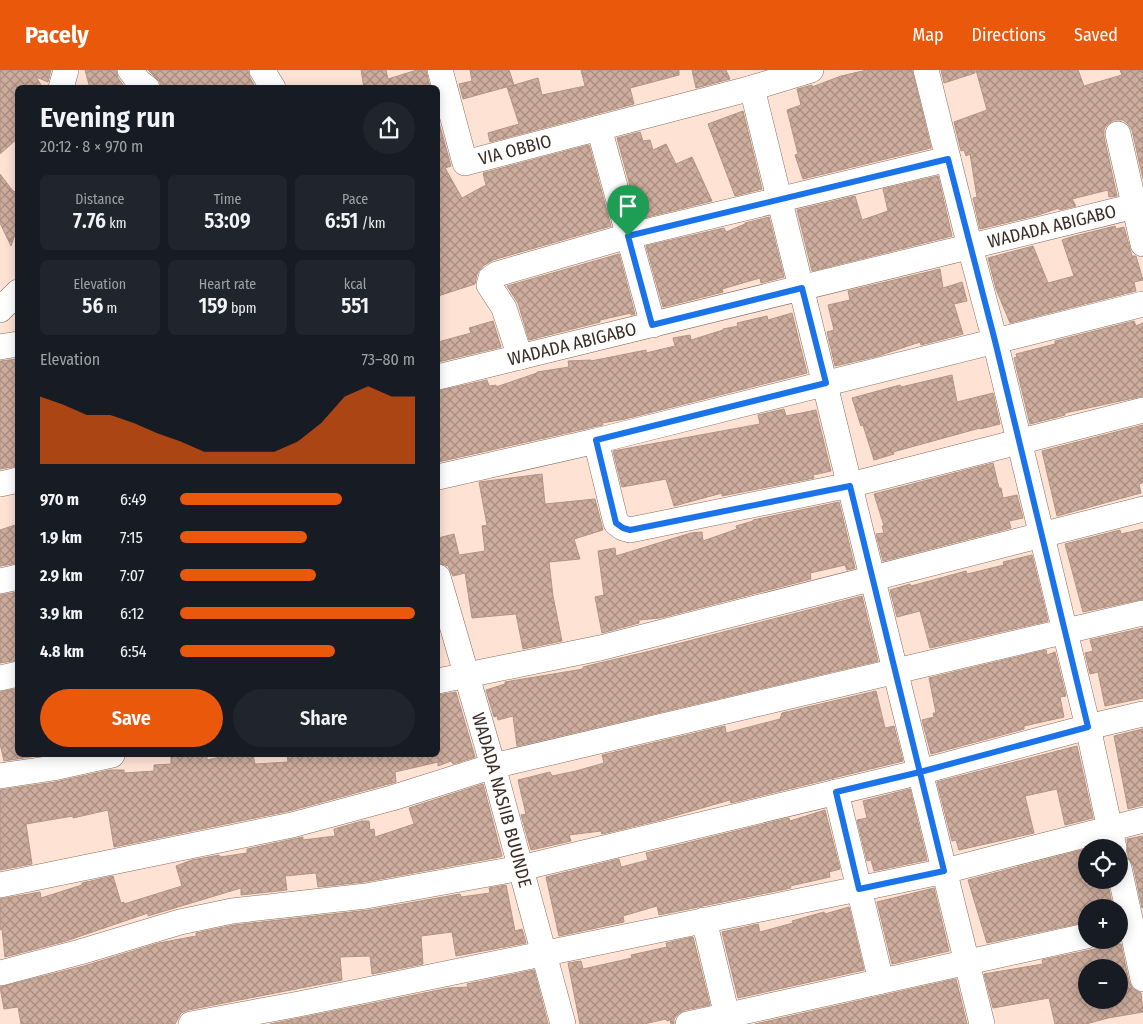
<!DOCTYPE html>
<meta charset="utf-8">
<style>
body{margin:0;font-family:"Fira Sans Condensed",sans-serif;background:#20242c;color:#f1f3f6;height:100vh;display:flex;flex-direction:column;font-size:19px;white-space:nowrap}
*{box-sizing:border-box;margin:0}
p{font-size:16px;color:#9ea1a6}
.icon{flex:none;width:28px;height:28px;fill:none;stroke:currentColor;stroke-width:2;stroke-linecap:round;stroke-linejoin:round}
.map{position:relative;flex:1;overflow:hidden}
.drawer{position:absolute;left:15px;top:15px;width:425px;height:672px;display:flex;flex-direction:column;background:#171b24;border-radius:8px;box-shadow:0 2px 12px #0003}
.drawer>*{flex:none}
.buttons{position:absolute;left:1078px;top:769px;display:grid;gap:10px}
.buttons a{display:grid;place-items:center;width:50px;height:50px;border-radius:50%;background:#171b24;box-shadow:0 2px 12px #0003;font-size:25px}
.pin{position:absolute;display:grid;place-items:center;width:42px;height:42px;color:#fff;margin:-51px -21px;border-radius:50% 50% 50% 0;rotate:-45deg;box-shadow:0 0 5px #0007}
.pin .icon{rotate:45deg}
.round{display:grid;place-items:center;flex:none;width:52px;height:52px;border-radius:26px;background:#20242c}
.summary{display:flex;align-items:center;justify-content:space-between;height:85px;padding:0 25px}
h1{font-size:28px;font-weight:600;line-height:38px}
.figures{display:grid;grid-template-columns:repeat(3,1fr);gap:8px;height:85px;padding:5px 25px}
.figures div{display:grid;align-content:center;border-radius:8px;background:#20242c;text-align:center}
.figures b{font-size:21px;font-weight:600}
.figures small{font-size:14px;font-weight:400}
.figures p{font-size:14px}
.chart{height:140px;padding:10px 25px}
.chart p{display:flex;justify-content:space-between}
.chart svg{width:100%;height:90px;margin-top:5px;fill:#ea580c;opacity:.7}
.cta{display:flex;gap:10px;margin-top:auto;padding:10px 25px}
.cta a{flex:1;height:58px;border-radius:30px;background:#ea580c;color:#fff;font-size:20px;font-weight:600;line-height:58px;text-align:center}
.cta a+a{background:#20242c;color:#f1f3f6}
ul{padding:0 25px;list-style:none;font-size:16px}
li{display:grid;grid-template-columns:80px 60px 1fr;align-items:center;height:38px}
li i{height:12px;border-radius:6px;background:#ea580c}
header{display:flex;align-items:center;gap:30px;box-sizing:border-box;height:70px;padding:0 25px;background:#ea580c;color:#fff}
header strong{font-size:24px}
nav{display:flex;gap:28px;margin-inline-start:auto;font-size:18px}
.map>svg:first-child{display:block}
</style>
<header>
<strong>Pacely</strong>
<nav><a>Map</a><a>Directions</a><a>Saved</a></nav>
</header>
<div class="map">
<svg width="1143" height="954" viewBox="0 0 1143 954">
<defs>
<pattern id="building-cross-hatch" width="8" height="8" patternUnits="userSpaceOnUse" patternTransform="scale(1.25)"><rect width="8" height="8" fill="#cdad9d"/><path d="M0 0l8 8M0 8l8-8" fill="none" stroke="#a88d80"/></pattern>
</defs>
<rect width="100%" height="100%" fill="#fee3d5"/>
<path fill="url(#building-cross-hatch)" stroke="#b39484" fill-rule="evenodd" d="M0 0H51L48 12 36 7 43 18H18V68L0 84Z
M85 0H116L118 8 125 18H90Z
M148 0H248L250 8 256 18H161L160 12Z
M361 0H386L388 9 417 0H426L430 18H364Z
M470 0H509L514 15 463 29 459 14 472 11Z
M581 0H679V5L630 18 634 34 490 72 488 63 519 54 507 17 538 8 542 25 585 16Z
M692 0H726L730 9 696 18Z
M867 0H912L931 78 803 109 795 85 798 84 787 40 801 35 797 19 812 15V17L841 6Z
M941 0H975V3L944 13Z
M976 0H1078L1084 16 1122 5 1120 0H1143V109L1132 60 1128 54 1123 50H1114L1108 54 1104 59V67L1117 126 1109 127 1108 120 1072 129 1076 136 1059 140V138L1038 145 980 159 973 128 977 127 970 84 966 86 964 80 961 81 954 52 987 40Z
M743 41 762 119 735 126 708 54Z
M438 52 439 53 451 96 445 98 462 128 486 115 483 103 589 75 611 156 493 190 483 196 477 204 475 214 438 226Z
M640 62 643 71 650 70 653 80 666 74 676 94 692 87 712 131 639 149 617 68Z
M0 104 13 121 18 123V156L11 176 0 153Z
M938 106 952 166 812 201 797 140 855 126 862 150 888 141 883 119Z
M769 147 784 207 761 213 760 208 722 219 723 222 663 237 646 176 724 158 726 162 745 154V153Z
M1115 156 1116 159 1124 157 1132 186H1136L1143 210 1134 212 1136 221 1010 253 996 219 988 188 1033 176 1048 213 1074 206 1062 170 1071 167Z
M619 184 635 244 631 245V243L600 250V252L529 270 518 233 507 216Z
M940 199 943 218 962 212 967 231 954 234 963 264 921 275 920 272 878 286 835 296 827 262 834 260 828 235 850 230 848 221Z
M792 243 807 303 625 349 602 353 603 355 593 357 438 392V321L487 310 489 316 496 315V317L537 303V302L569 297 568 291 591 290V291L646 280V283L675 276 673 268 690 265 691 270 723 260V259L738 256 737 253 767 246 768 250Z
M493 251 501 277 438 292V272L471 263 469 258Z
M1134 251 1136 256 1143 253V326L1065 343V345L1030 354 1014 288 1017 287 1016 284 1055 274V271Z
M18 289V396L0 399V291Z
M952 305 957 332 993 323 1000 354 980 359V358L893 382 894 384 874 390 863 355 861 356 852 328 900 315 901 317Z
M784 339 786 346 816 340 831 401 813 405 814 408 722 426V423L674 436 666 409 622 417 613 381 760 354 758 345Z
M1143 355V413L1139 414 1141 423 1057 446 1042 381Z
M993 393 999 418H1001L1003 428 1017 425 1023 448 1009 451 1011 458 883 491 876 464 884 463 882 456H884L874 424Z
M542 404 545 434 595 429 603 460 574 469 580 489 549 492 553 526 562 571 523 579 516 544 472 548 465 503 453 506 448 496 438 493V468L454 464 459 485 485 481 482 456 487 455 479 412Z
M839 432 855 498 847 500 845 495 810 503 811 509 660 548 639 550V553L602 563 595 527 604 525 598 481 615 478 616 486 691 463 702 462 703 471 737 459 736 456 753 451V450Z
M18 454V493L0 496V460Z
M1143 459V529L1083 542 1065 474 1120 460 1121 464Z
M1032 485 1048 551 930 578 920 541 897 547 890 520 910 514 911 516 966 501 967 504 1004 495 1003 492Z
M18 522V557L14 558 18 570V590L0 593V525Z
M862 526 878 591 517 676 513 646 498 650 497 646 494 647 486 620 505 614V612L583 599V597L591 595 646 582Z
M1143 558V628L1105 636 1098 602 1090 604 1085 583 1093 581 1090 570Z
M1046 580 1047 585 1055 582 1066 626 1060 627 1064 647 1024 656V659L931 684 922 650 934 647 933 643H936L929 608Z
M15 619 18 630V685H43L4 691 0 674V622Z
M876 621 885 658 894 656 903 691 731 733 730 730 660 750 602 764 601 761 569 765 571 771 531 780 521 745 526 744 518 710 550 702 552 706 576 701 604 693 602 685 725 656 726 663 780 649 782 643Z
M456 622 475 687 453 694 451 691 438 696V692L395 702 396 712 289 741 114 777 108 740 73 748V746L26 754 32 794 0 800V720L55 712 110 700H124V703L154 701V695L171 694V685H207V690L229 685H253L255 694 288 692 287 685H438V625Z
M1143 659V735L1128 739 1114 666Z
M1077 676 1093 748 1065 755 1057 719 1025 726 1034 763 959 780 956 770 952 771 937 712Z
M483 714 502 786 500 787 364 812 318 817 316 803 285 806 287 820 241 825V818L148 846V843L66 871 5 887 2 859 0 860V829L40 822 41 828 82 815V813L113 806 121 833 124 832V834L182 816 176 796 192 790 219 785 220 787 247 783V779L303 767V770L335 766 334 759 362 751H369L370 760 374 759 375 767 414 754 409 738Z
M910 719 927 790 874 801 871 790 867 791 857 750 867 748 863 731Z
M825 740 840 799 829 802 830 807 790 816 791 818 659 845 657 836 623 846 624 852 559 866 546 807 619 789 621 797 648 790 646 783 789 748 790 751Z
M1143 766V838H1142L1133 795 1128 788 1127 769Z
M1086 779V815L1107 810 1113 838H1086V852L987 873 968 810Z
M506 815 515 861 522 859 526 873 456 886 452 862 421 866 423 894 372 904 370 886 340 887 342 910 188 940 181 943 175 954H21L18 937 4 939 0 917 84 896 159 873 196 866V863L234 855 369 840 460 824 461 827 490 823 489 818Z
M934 818 949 881 892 894 877 832Z
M849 837 864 900 738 928 722 862 758 854 760 862 793 853 792 851 824 842 825 844Z
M693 867 710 935 685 940 679 943 674 949V954H671L670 950 667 951 666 949 644 954H580L568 893 581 891 583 899 632 888 631 885 667 877 666 873Z
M1119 874H1121L1129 912 1133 919 1141 923 1143 942 1108 948 1086 954H1055L1049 928 993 938 984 904 1043 894 1042 890ZM1086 898H1119V930H1086Z
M534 900 548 954H270L449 918 468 917 467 914Z
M956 909 967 954H755Z"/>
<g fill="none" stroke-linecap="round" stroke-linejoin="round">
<defs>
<g id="minor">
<path d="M130 0 139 12 147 18"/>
<path d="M262 0 273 18"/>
<path id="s1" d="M440 0 465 93 752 18 811 0"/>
<path d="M926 0 970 177 995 271 1088 657 1114 778"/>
<path d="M61 18 66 0"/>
<path d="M752 18 982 954"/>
<path d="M599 58 653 255"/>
<path d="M1118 64 1143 174"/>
<path d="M0 240 18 222"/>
<path d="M0 277 18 274"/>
<path d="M520 287 504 238 489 215 491 208 497 204 628 166 948 89"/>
<path id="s2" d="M438 307 1143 134"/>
<path d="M596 371 1143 234"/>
<path d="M438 407 596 371 616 453 623 458 630 460 850 415 1143 340"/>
<path d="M0 414 18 410"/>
<path id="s3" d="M438 507 493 696 563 954"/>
<path d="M0 511 18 507"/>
<path d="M0 608 18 604"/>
<path d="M438 611 600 578 1143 439"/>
<path d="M0 706 53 698 112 685"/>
<path d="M836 722 881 911"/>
<path d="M1119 798 1143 909"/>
<path d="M0 815 292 755 392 728 493 696 1143 543"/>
<path d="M704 850 729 954"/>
<path d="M1 903 80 882 180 852 232 841 366 826 521 798 920 702 1088 657 1143 644"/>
<path d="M191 954 299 934 945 801 1143 750"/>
<path d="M688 954 1086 866"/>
</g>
</defs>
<use href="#minor" stroke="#896c5d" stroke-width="26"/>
<use href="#minor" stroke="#fff" stroke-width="25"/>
</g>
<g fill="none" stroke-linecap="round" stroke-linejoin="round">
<defs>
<path id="route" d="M628 166 652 255 802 218 826 313 596 370 616 453 623 458 630 460 850 416C881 544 913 673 944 801L859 819 836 722 920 702 1088 657 995 271 948 89 628 166"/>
</defs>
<use href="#route" stroke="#fff" stroke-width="10"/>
<use href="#route" stroke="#1a73e8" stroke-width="6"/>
</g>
<g text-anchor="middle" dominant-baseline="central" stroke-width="4.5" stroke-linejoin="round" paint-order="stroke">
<g font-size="18" fill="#3b2e27" stroke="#fcf5f1">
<text stroke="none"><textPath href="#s1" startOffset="148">VIA OBBIO</textPath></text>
<text stroke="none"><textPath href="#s2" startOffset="632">WADADA ABIGABO</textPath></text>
<text stroke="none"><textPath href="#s2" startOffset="138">WADADA ABIGABO</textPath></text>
<text stroke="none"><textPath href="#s3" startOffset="232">WADADA NASIIB BUUNDE</textPath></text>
</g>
</g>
</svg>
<div class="buttons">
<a><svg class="icon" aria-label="locate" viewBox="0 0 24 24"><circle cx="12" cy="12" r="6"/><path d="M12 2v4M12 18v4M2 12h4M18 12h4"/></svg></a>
<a>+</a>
<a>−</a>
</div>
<div class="pin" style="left:628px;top:166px;background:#1e9e55"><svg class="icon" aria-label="arrive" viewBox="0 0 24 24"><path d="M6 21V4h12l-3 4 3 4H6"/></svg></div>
<section class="drawer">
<div class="summary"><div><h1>Evening run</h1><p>20:12 · 8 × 970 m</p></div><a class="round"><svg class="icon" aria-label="share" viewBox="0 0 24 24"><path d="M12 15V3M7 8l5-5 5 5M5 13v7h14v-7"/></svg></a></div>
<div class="figures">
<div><p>Distance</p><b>7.76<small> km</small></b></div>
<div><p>Time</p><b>53:09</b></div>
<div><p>Pace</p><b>6:51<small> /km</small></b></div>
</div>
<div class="figures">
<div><p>Elevation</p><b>56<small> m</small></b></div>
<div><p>Heart rate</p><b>159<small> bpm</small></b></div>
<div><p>kcal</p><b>551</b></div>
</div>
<div class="chart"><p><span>Elevation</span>73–80 m</p>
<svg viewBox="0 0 160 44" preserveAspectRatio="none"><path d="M0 44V11L10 15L20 20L30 20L40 24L50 29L60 33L70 38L80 38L90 38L100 38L110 33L120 24L130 11L140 6L150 11L160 11V44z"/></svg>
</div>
<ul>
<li><b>970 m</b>6:49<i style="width:69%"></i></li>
<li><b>1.9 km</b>7:15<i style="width:54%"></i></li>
<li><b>2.9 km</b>7:07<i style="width:58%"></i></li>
<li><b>3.9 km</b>6:12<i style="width:100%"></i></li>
<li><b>4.8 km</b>6:54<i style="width:66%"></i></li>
</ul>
<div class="cta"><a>Save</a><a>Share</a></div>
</section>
</div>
